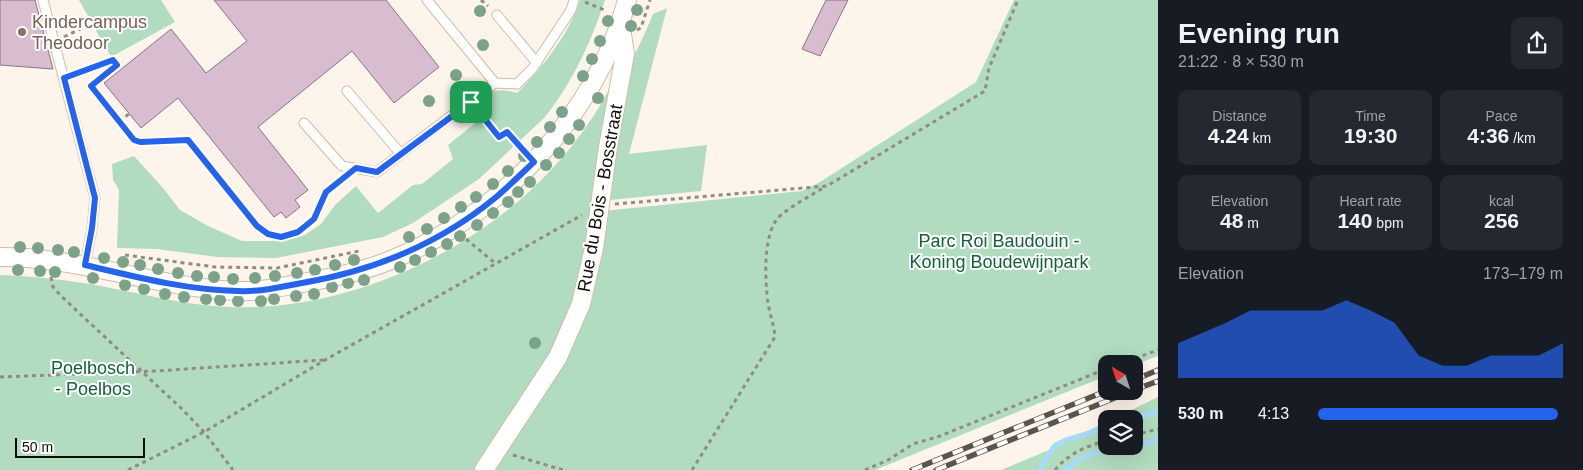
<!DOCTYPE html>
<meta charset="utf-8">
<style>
body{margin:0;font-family:Arial,sans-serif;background:#242831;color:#f1f3f6;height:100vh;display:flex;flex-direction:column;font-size:19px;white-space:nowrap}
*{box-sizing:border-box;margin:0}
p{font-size:16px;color:#9ea1a6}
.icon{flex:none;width:28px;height:28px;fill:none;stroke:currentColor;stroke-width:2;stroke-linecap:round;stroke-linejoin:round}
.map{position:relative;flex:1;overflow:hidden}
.side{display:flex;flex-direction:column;background:#171b24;width:425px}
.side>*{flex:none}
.needle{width:32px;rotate:321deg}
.controls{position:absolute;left:1098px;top:355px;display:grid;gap:10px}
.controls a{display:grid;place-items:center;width:45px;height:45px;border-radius:10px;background:#171b24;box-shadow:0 5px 20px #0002;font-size:25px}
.scale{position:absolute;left:15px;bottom:12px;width:130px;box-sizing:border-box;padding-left:5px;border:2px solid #120b04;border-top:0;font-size:14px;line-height:18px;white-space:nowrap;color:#120b04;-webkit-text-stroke:4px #fff;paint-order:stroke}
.pin{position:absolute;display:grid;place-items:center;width:42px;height:42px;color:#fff;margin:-21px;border-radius:10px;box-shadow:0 2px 8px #0006}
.round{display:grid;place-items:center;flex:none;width:52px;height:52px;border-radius:10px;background:#242831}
.overview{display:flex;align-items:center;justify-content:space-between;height:85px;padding:0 20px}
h1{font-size:28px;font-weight:700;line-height:38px}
.metrics{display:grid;grid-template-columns:repeat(3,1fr);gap:8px;height:85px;padding:5px 20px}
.metrics div{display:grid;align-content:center;border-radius:10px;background:#242831;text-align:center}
.metrics b{font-size:21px;font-weight:700}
.metrics small{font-size:14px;font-weight:400}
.metrics p{font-size:14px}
.chart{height:140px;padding:10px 20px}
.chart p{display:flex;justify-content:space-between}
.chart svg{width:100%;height:90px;margin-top:5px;fill:#2563eb;opacity:.7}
ul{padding:0 20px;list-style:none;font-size:16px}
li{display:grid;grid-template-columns:80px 60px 1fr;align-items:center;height:38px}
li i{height:12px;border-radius:6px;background:#2563eb}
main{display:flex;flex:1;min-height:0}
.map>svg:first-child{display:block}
</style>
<main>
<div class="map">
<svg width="1158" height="470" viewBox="0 0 1158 470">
<rect width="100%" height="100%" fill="#fdf4eb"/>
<path fill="#b1dcbf" d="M79 0H161L175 22 111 57Z
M580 0H605C591 42 572 84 544 118L479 179 413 223 383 237 276 258 217 257 157 249 117 248 119 190 113 180 112 164 134 156 163 188 180 210 208 226 242 241H272L303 236 321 224 336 204 356 186 378 213 413 185 422 184 453 159 448 145 484 116 478 103C489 89 501 88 517 93 541 70 571 31 580 0Z
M1014 0H1158V356L1134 365V364H1106V376L875 470H0V275C30 276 60 279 90 284 136 292 181 305 229 307 344 312 473 254 551 170 572 148 590 123 605 97 610 89 613 81 618 73 621 68 626 68 629 63 639 48 646 31 653 14L667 8 629 154 707 145 701 191 610 200 604 204 603 211 802 191 820 182 976 82Z
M1158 397V470H1001L1049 450 1106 422V446H1134V419H1113Z"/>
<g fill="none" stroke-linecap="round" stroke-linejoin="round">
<path stroke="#a8daf9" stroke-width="5" d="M1132 419 1158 412
M1039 470 1054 446 1066 440 1106 428
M1064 470 1080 459 1104 449 1132 448 1158 440"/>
</g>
<path fill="#d7bdcf" stroke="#8b7384" d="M0 0H35L53 69 0 65Z
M214 0H386L439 67 394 103 352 51 258 127 308 190 295 200 300 207 286 218 281 212 274 217 178 98 141 128 104 83 171 29 206 73 247 41Z
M826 0H848L820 56 802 49Z"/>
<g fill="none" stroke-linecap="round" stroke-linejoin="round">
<defs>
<path id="lane" d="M43 0 95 198 92 228 85 265
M497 15 537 63
M495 83 517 84 532 69 571 10 574 0
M347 91 401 154
M304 123 342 166 377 172 495 83 427 0"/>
<path id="street" d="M0 257C82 257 156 288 238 291 259 292 282 287 302 283 332 278 362 272 391 260 499 217 598 113 627 0
M484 470 558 357 581 304 594 248 608 147 625 54 620 21"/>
</defs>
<use href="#lane" stroke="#d1bca6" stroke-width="11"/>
<use href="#street" stroke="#d1bca6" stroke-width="20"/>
<path stroke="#938b83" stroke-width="3" stroke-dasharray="4 4" stroke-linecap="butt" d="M481 0 488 6
M585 2 607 11
M637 30 641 28 650 0
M64 37 88 25
M75 74 113 60 117 65 91 86 134 140 140 142 188 140 257 226 268 234 281 237 298 232 315 219 326 192 341 179
M477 110 499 137 507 132 523 150
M119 121 129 114
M615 204 827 186 985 91 989 68 1018 0
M466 239 495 263
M125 255 215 267 277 268 359 251
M51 277 53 287 61 296 183 410 204 432 233 470
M1120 364 1158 350
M0 377 155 371 324 360
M1134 435 1158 429
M513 455 563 470
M128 470 204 432 325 360 582 215
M692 470 775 337C774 325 770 315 768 303 765 281 762 230 781 215 794 204 811 196 826 186
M865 470 888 460 913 444 940 436 1106 369
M1055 470C1068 454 1086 446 1106 441"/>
<use href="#lane" stroke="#fff" stroke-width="9"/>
<use href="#street" stroke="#fff" stroke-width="18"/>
<defs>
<path id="rail" d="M1134 380 1158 370
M1134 390 1158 381
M912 470 1106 391
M936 470 1132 391"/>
</defs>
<use href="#rail" stroke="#5b544c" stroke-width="5.5"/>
<use href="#rail" stroke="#fff" stroke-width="4" stroke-dasharray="11" stroke-linecap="butt"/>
</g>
<g fill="#7ca38a">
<circle cx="637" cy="10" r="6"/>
<circle cx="480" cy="11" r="6"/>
<circle cx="608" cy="21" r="6"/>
<circle cx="631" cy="26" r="6"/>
<circle cx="600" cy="41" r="6"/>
<circle cx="483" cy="45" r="6"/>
<circle cx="592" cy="59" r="6"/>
<circle cx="456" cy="75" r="6"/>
<circle cx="583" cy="76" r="6"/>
<circle cx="598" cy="98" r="6"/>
<circle cx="429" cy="101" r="6"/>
<circle cx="562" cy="112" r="6"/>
<circle cx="579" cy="125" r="6"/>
<circle cx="550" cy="127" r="6"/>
<circle cx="569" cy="139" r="6"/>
<circle cx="537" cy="142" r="6"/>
<circle cx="559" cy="153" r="6"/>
<circle cx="524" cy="156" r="6"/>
<circle cx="546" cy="165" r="6"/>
<circle cx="508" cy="171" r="6"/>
<circle cx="530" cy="182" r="6"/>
<circle cx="493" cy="184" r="6"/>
<circle cx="518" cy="192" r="6"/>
<circle cx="476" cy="197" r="6"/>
<circle cx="508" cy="202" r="6"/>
<circle cx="461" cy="207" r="6"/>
<circle cx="493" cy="213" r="6"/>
<circle cx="444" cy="218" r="6"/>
<circle cx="477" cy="225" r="6"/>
<circle cx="427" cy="229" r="6"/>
<circle cx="460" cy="236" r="6"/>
<circle cx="409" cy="237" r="6"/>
<circle cx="447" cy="244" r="6"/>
<circle cx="20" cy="247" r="6"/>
<circle cx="38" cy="248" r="6"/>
<circle cx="58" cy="250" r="6"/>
<circle cx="74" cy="252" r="6"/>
<circle cx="431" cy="252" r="6"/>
<circle cx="104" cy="258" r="6"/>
<circle cx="354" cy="260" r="6"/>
<circle cx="415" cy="260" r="6"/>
<circle cx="123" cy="262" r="6"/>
<circle cx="140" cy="265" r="6"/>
<circle cx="335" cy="265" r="6"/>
<circle cx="400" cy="267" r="6"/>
<circle cx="158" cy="269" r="6"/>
<circle cx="18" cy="270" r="6"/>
<circle cx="315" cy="270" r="6"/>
<circle cx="40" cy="271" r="6"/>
<circle cx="55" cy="272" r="6"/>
<circle cx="178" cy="273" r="6"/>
<circle cx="297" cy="273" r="6"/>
<circle cx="197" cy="276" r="6"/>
<circle cx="275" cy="276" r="6"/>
<circle cx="214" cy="277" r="6"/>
<circle cx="93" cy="278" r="6"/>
<circle cx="255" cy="278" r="6"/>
<circle cx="233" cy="279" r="6"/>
<circle cx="364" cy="280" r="6"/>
<circle cx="348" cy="283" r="6"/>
<circle cx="125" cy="285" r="6"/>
<circle cx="332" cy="287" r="6"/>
<circle cx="144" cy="289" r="6"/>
<circle cx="165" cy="294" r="6"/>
<circle cx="314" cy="294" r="6"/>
<circle cx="296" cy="296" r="6"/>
<circle cx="184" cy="297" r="6"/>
<circle cx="206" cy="299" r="6"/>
<circle cx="274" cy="299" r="6"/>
<circle cx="220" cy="300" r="6"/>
<circle cx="238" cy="301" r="6"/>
<circle cx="261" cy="301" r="6"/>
<circle cx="535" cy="343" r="6"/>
</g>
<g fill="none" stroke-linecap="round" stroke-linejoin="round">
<defs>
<path id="route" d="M113 60 117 65 91 86 134 140 140 142 188 140 257 226 268 234 281 237 298 232 314 219 326 192 356 168 377 172 471 102 499 137 507 132 534 162C521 174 508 187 495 198 439 244 373 271 302 283 282 287 259 292 238 291 186 290 136 277 85 265L92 228 95 198 64 78Z"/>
</defs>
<use href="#route" stroke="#fff" stroke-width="10"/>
<use href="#route" stroke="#2563eb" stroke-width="6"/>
</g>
<circle fill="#8d6e63" stroke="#fff" stroke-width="2" cx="22" cy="32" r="5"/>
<g text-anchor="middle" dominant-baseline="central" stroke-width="4" stroke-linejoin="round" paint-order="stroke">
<g font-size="18" fill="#785e54" stroke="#fff" text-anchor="start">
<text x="32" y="22">Kindercampus<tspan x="32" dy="21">Theodoor</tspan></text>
</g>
<g font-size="18" fill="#120b04" stroke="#fff">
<text transform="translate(600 198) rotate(-80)">Rue du Bois - Bosstraat</text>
</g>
<g font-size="18" fill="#13603a" stroke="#fff">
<text x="999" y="241">Parc Roi Baudouin -<tspan x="999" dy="21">Koning Boudewijnpark</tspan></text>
<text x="93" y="368">Poelbosch<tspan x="93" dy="21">- Poelbos</tspan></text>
</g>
</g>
</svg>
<div class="controls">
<a><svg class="needle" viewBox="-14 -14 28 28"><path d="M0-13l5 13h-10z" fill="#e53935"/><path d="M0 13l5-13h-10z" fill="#9ea1a6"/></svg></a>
<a><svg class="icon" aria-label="layers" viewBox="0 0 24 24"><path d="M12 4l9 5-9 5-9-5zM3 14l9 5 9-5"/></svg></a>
</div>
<div class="scale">50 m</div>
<div class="pin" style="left:471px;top:102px;background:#1e9e55"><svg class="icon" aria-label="arrive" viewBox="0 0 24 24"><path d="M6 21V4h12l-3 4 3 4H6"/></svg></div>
</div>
<section class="side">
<div class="overview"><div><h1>Evening run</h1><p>21:22 · 8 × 530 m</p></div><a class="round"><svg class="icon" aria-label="share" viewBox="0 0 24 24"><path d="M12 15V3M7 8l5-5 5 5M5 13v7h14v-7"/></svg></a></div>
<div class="metrics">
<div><p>Distance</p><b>4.24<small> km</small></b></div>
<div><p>Time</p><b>19:30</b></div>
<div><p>Pace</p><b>4:36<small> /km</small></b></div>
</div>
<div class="metrics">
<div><p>Elevation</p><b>48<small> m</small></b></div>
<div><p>Heart rate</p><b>140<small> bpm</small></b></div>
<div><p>kcal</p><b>256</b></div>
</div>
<div class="chart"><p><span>Elevation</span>173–179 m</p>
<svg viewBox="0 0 160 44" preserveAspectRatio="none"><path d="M0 44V27L10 22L20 17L30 11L40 11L50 11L60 11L70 6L80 11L90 17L100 33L110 38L120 38L130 33L140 33L150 33L160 27V44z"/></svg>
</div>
<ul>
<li><b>530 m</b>4:13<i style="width:98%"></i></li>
</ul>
</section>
</main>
